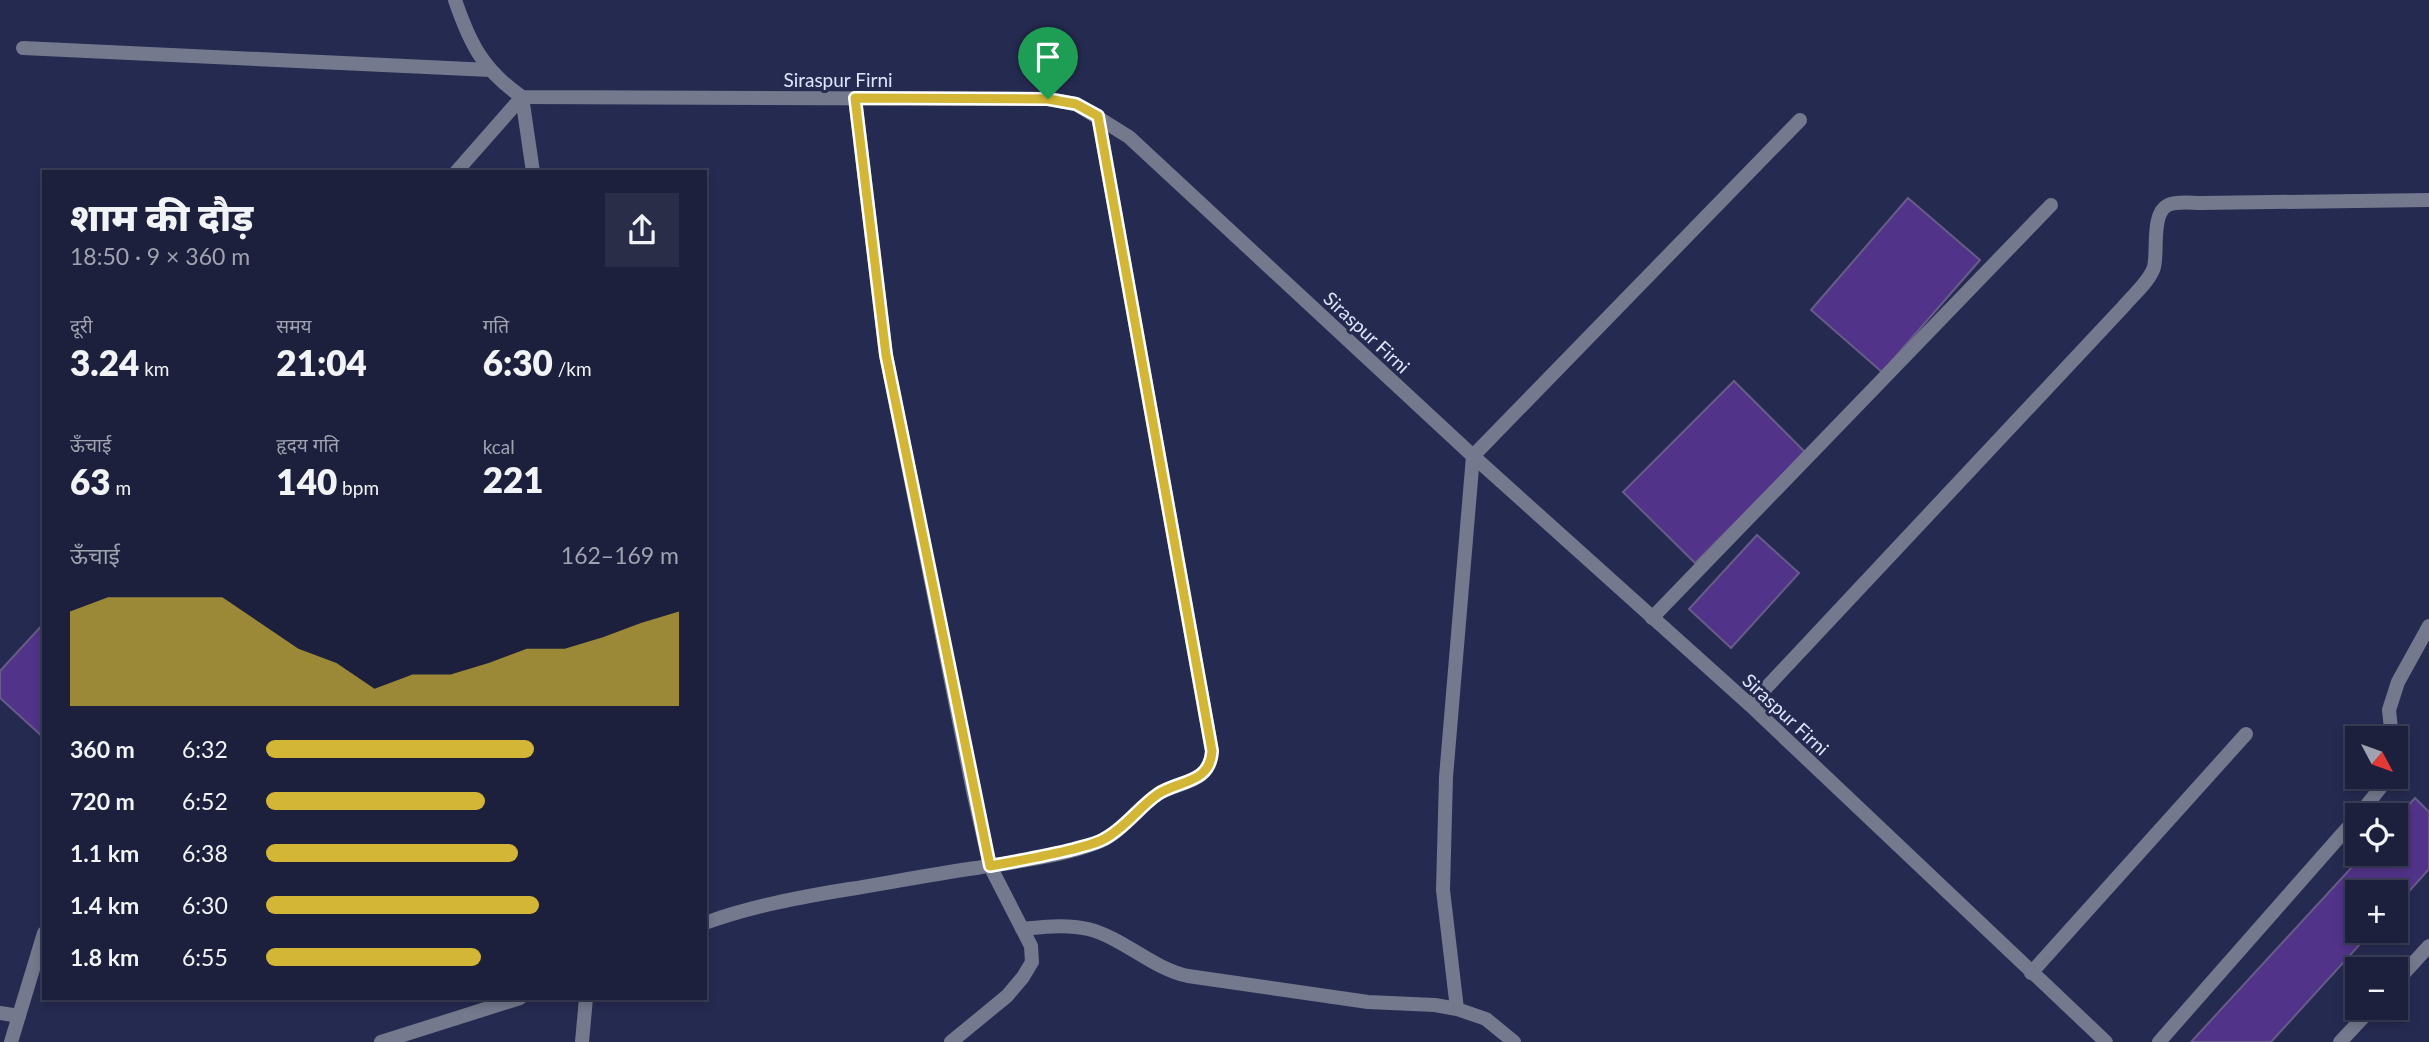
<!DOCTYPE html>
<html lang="hi">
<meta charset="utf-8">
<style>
body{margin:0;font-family:Lato,"Noto Sans Devanagari",sans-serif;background:#292d47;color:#f1f3f6;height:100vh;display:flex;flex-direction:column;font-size:26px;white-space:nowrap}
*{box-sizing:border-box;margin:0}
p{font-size:23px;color:#a0a3af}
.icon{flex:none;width:38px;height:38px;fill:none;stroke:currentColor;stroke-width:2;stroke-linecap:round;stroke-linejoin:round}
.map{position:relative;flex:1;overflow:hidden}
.drawer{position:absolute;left:42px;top:170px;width:665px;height:830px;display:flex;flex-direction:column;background:#1c203c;border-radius:0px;box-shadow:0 4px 10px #0003,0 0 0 2px #3a3e56}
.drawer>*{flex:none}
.needle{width:46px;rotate:131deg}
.buttons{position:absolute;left:2345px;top:726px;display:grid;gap:14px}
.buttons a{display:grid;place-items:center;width:63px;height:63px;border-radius:0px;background:#1c203c;box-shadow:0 4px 10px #0003,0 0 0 2px #3a3e56;font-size:35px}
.pin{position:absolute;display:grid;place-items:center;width:60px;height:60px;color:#fff;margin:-72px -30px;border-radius:50% 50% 50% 0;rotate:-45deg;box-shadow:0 0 7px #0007}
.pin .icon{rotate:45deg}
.round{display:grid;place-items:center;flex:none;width:74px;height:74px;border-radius:0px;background:#292d47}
.headline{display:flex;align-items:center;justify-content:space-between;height:119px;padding:0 28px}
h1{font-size:38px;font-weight:800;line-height:52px}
.stats{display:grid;grid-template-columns:repeat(3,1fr);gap:10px;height:119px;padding:7px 28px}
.stats div{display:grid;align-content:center}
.stats b{font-size:35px;font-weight:800}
.stats small{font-size:19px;font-weight:400}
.stats p{font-size:19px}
.chart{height:196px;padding:14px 28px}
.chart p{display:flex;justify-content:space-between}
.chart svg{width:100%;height:126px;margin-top:7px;fill:#d3b635;opacity:.7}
ul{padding:0 28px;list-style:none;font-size:23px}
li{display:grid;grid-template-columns:112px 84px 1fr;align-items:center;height:52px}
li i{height:18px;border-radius:9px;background:#d3b635}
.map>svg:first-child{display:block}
</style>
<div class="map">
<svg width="2429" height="1042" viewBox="0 0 2429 1042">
<rect width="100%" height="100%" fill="#252a50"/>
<path fill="#513389" stroke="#675c87" stroke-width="2" d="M1908 198 1980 260 1882 372 1811 310Z
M1734 381 1805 452 1695 563 1623 492Z
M1757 535 1799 573 1731 648 1689 609Z
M44 623V738L0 698V671Z
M2415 798 2429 812V869L2396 906V892H2357V931H2372L2271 1042H2191L2364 854H2396V819Z"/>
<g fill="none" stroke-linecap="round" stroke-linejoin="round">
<path stroke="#74798d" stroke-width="14" d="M23 48 490 70
M1473 456 1800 120
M1652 618 2051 205
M1750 705 2124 306C2133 295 2150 281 2154 267 2158 251 2151 213 2168 205 2177 201 2191 203 2201 203L2429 200
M2392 738 2389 710 2398 682 2429 626
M2358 816 2389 777
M2031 973 2246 734
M2396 982 2429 946
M0 1013 19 1016
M2159 1042 2357 817
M2340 1042 2372 1008"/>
<path stroke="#74798d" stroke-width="14" d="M522 97 533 172
M855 98 886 355 973 791 990 866 1031 946 1032 962 1023 977 1007 996 951 1042
M456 172 522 97
M705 923C752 906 801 897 850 889 892 882 934 874 976 868 1015 862 1065 856 1101 841 1123 831 1138 807 1158 794 1180 781 1210 784 1212 751L1098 116
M1022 929C1044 927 1066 924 1088 929 1124 938 1151 968 1188 976L1368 1002 1435 1005 1457 1009 1486 1019 1514 1042
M1457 1009 1443 890 1446 777 1473 456
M11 1042 44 933
M381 1042 520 998
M582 1042 586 998"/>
<path stroke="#74798d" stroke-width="14" d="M455 0C470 44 483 70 522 97L1048 99 1076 104 1129 137 1473 456 1750 705 2106 1042"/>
</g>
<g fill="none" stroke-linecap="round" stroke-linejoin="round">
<defs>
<path id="route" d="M855 98 1048 99 1076 104 1098 116 1212 751C1210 784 1179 780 1158 794 1139 807 1125 828 1104 839 1095 844 1084 846 1074 849 1046 856 1018 861 990 866L886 355Z"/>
</defs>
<use href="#route" stroke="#fff" stroke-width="14"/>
<use href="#route" stroke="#d3b635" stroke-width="9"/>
</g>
<g text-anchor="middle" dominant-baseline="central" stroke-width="6" stroke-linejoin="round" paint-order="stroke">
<g font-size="19" fill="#dfe5fe" stroke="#252a50">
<text x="838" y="79">Siraspur Firni</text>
<text transform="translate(1367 332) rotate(43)">Siraspur Firni</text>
<text transform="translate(1786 714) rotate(43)">Siraspur Firni</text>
</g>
</g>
</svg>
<div class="buttons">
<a><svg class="needle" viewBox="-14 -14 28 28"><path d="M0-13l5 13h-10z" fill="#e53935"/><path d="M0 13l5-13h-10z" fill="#a0a3af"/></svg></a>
<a><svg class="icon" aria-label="locate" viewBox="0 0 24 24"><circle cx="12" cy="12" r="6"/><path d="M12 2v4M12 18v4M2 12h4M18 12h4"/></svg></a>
<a>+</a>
<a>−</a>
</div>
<div class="pin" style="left:1048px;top:99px;background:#1e9e55"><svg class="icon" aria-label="arrive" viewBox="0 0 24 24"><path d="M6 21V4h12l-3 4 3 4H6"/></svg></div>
<section class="drawer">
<div class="headline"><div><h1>शाम की दौड़</h1><p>18:50 · 9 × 360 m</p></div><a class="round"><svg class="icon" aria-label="share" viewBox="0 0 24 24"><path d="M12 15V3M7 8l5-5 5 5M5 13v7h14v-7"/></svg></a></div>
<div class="stats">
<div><p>दूरी</p><b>3.24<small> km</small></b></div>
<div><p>समय</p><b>21:04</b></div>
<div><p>गति</p><b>6:30<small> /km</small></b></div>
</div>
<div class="stats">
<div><p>ऊँचाई</p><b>63<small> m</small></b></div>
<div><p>हृदय गति</p><b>140<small> bpm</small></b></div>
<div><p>kcal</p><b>221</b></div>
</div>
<div class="chart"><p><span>ऊँचाई</span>162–169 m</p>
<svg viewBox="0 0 160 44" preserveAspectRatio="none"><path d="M0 44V11L10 6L20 6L30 6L40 6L50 15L60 24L70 29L80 38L90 33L100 33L110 29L120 24L130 24L140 20L150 15L160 11V44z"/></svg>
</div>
<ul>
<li><b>360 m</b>6:32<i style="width:65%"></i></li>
<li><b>720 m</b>6:52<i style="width:53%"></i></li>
<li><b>1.1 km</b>6:38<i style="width:61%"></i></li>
<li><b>1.4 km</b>6:30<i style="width:66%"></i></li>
<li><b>1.8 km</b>6:55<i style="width:52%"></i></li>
</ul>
</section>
</div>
